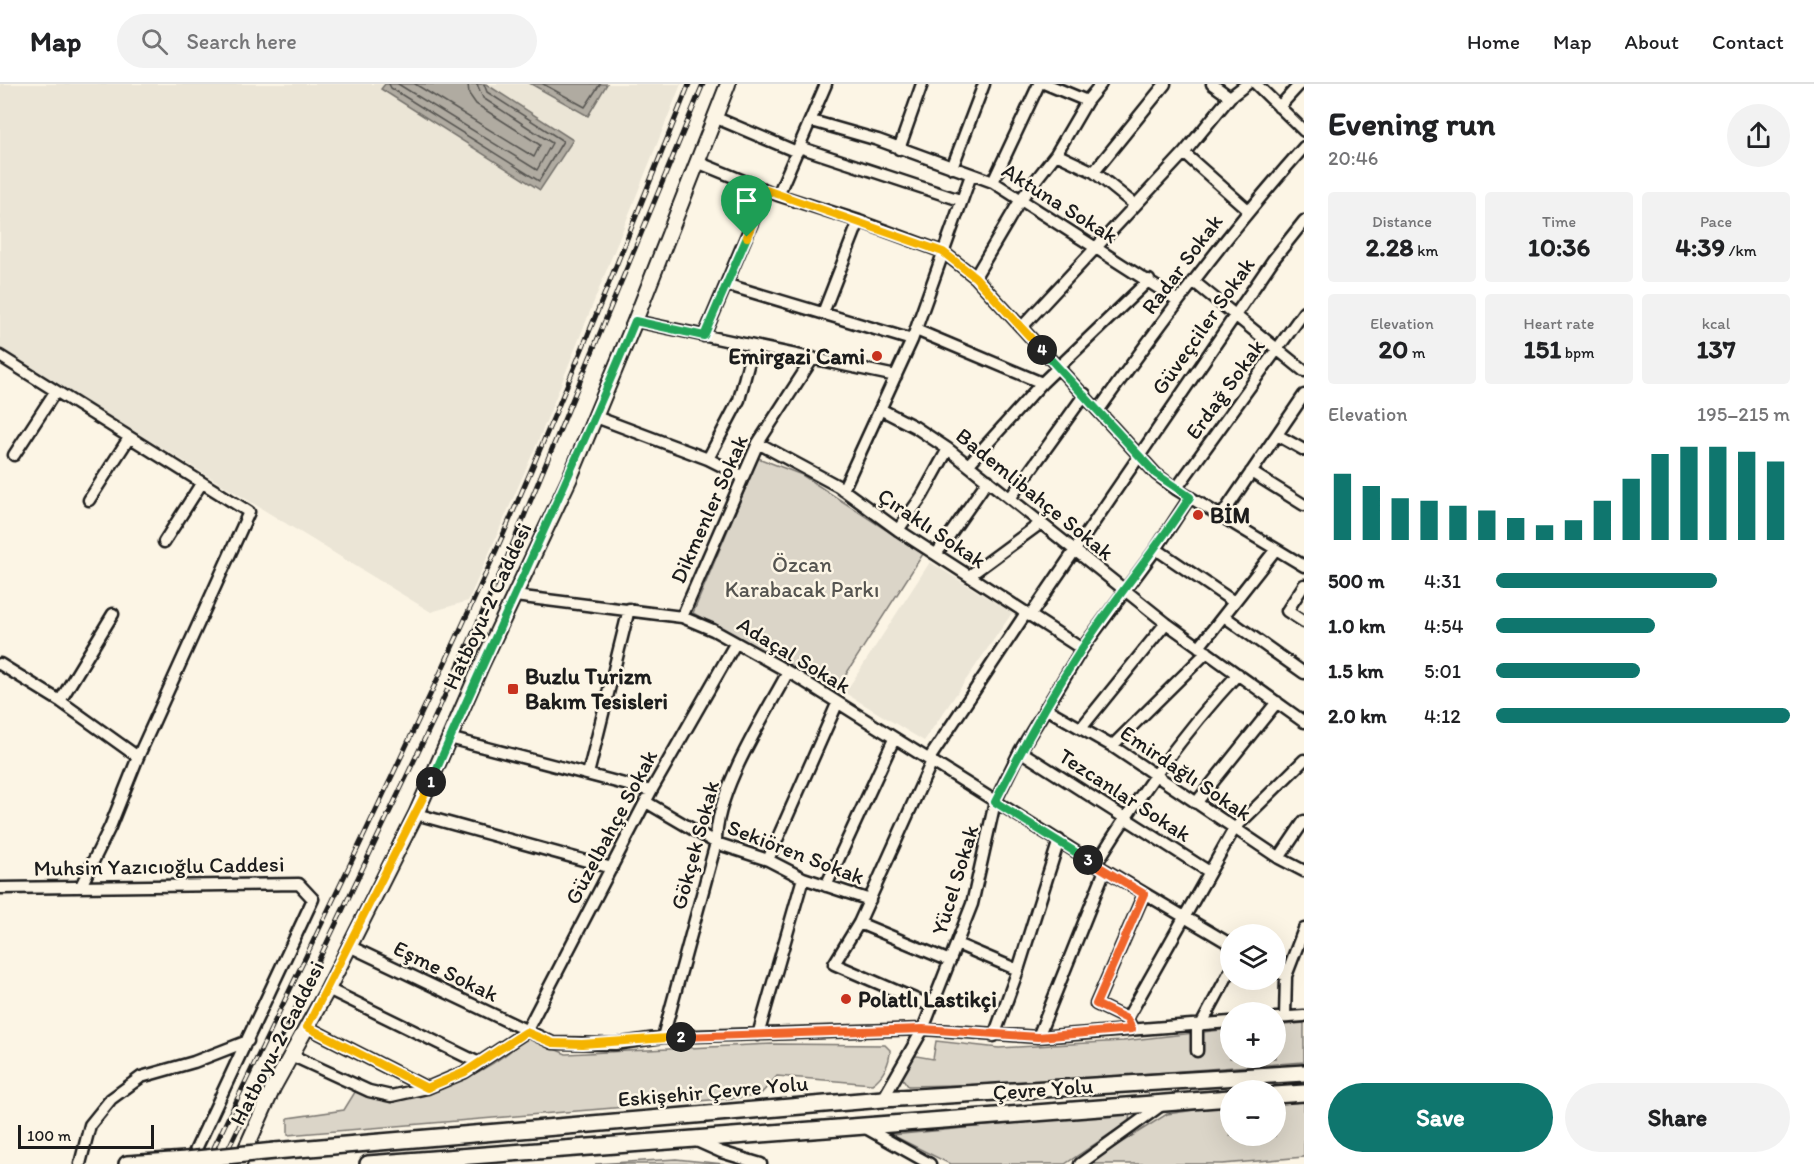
<!DOCTYPE html>
<meta charset="utf-8">
<style>
body{margin:0;font-family:Itim,sans-serif;background:#f2f2f2;color:#202124;height:100vh;display:flex;flex-direction:column;font-size:22px;white-space:nowrap}
*{box-sizing:border-box;margin:0}
p{font-size:20px;color:#757577}
.icon{flex:none;width:33px;height:33px;fill:none;stroke:currentColor;stroke-width:2;stroke-linecap:round;stroke-linejoin:round}
.map{position:relative;flex:1;overflow:hidden}
.details{display:flex;flex-direction:column;background:#fff;width:510px}
.details>*{flex:none}
.buttons{position:absolute;left:1220px;top:840px;display:grid;gap:12px}
.buttons a{display:grid;place-items:center;width:66px;height:66px;border-radius:50%;background:#fff;box-shadow:0 6px 24px #0002;font-size:30px}
.scale{position:absolute;left:18px;bottom:15px;width:136px;box-sizing:border-box;padding-left:6px;border:3px solid #1c1c1c;border-top:0;font-size:16px;line-height:21px;white-space:nowrap;color:#1c1c1c;-webkit-text-stroke:4px #fcf5e5;paint-order:stroke}
.pin{position:absolute;display:grid;place-items:center;width:51px;height:51px;color:#fff;margin:-62px -26px;border-radius:50% 50% 50% 0;rotate:-45deg;box-shadow:0 0 6px #0007}
.pin .icon{rotate:45deg}
.km{position:absolute;width:30px;height:30px;margin:-15px;border-radius:50%;background:#222;color:#fff;font-size:16px;line-height:30px;text-align:center}
.round{display:grid;place-items:center;flex:none;width:63px;height:63px;border-radius:32px;background:#f2f2f2}
.head{display:flex;align-items:center;justify-content:space-between;height:102px;padding:0 24px}
h1{font-size:33px;font-weight:800;line-height:45px}
.stats{display:grid;grid-template-columns:repeat(3,1fr);gap:9px;height:102px;padding:6px 24px}
.stats div{display:grid;align-content:center;border-radius:6px;background:#f2f2f2;text-align:center}
.stats b{font-size:26px;font-weight:800}
.stats small{font-size:16px;font-weight:400}
.stats p{font-size:16px}
.chart{height:168px;padding:12px 24px}
.chart p{display:flex;justify-content:space-between}
.chart svg{width:100%;height:108px;margin-top:6px;stroke:#0f766e;stroke-width:6}
.primary-button{display:flex;gap:12px;margin-top:auto;padding:12px 24px}
.primary-button a{flex:1;height:69px;border-radius:36px;background:#0f766e;color:#fff;font-size:24px;font-weight:800;line-height:69px;text-align:center}
.primary-button a+a{background:#f2f2f2;color:#202124}
ul{padding:0 24px;list-style:none;font-size:20px}
li{display:grid;grid-template-columns:96px 72px 1fr;align-items:center;height:45px}
li i{height:15px;border-radius:8px;background:#0f766e}
header{display:flex;align-items:center;gap:36px;box-sizing:border-box;height:84px;padding:0 30px;background:#fff;border-bottom:2px solid #e0e0e0}
header strong{font-size:28px}
nav{display:flex;gap:33px;margin-inline-start:auto;font-size:21px}
.search{width:420px;height:54px;background:#f2f2f2;display:flex;align-items:center;gap:15px;box-sizing:border-box;padding:0 21px;border-radius:33px;color:#757577;font-size:22px}
main{display:flex;flex:1;min-height:0}
.map>svg:first-child{display:block}
</style>
<header>
<strong>Map</strong>
<div class="search"><svg class="icon" aria-label="search" viewBox="0 0 24 24"><circle cx="10" cy="10" r="6"/><path d="M15 15l6 6"/></svg>Search here</div>
<nav><a>Home</a><a>Map</a><a>About</a><a>Contact</a></nav>
</header>
<main>
<div class="map">
<svg width="1304" height="1080" viewBox="0 0 1304 1080">
<rect width="100%" height="100%" fill="#fcf5e5"/>
<filter id="ink" filterUnits="userSpaceOnUse"><feTurbulence type="fractalNoise" baseFrequency=".0167" numOctaves="2"/><feDisplacementMap in="SourceGraphic" scale="12" xChannelSelector="R" yChannelSelector="G"/><feConvolveMatrix kernelMatrix="1 2 1 2 8 2 1 2 1" color-interpolation-filters="sRGB"/></filter>
<g filter="url(#ink)">
<path fill="#ebe5d6" d="M0 0H681L539 355 468 517 431 528 0 265Z
M930 478 1012 529 924 657 845 609Z"/>
<path fill="#dbd5c8" stroke="#7c7872" stroke-width="1.5" d="M758 374 802 391 923 470 834 609 693 529Z
M1304 939V978L1006 1000 908 1002 900 991 911 971 933 975 936 957 999 964 1123 957 1230 945V974H1275V942Z
M526 953 566 970 773 960 885 961 890 966C890 979 883 993 872 1000L777 992 759 1012 288 1051V1034L344 1026 355 1008C367 1010 381 1016 392 1015 435 1014 497 983 526 953Z
M1304 1014V1073L1222 1080H1087L1167 1030 1230 1021V1052H1275V1017Z
M1130 1028 1129 1037 1065 1080H950L892 1051Z
M676 1075 724 1080H595Z"/>
<path fill="#b0aba1" stroke="#75726c" stroke-width="1.5" d="M385 0H486L573 56 540 106 381 5Z
M531 0H607L588 32Z"/>
<g fill="none" stroke-linecap="round" stroke-linejoin="round">
<path stroke="#575551" stroke-width="1.5" d="M389 0 391 4 539 97 563 57 487 8 484 0
M398 0 537 86 552 59 483 14 477 0
M415 0 534 73 540 61 476 20 469 10 468 0
M543 0 585 23 600 0"/>
<defs>
<path id="minor" d="M1046 0 1087 17
M1212 0 1230 13
M1256 0 1304 47
M1279 23 1300 0
M714 33 797 68
M812 37 878 56 993 98 1177 216
M799 63 960 116
M899 65 922 0
M1184 69 1248 126
M1056 70 1094 88 1135 121
M697 78 778 111 859 137 943 168 975 193 1156 390 1176 405 1304 482
M952 84 984 0
M1094 88 1165 0
M993 98 1039 0
M778 111 826 0
M975 193 1021 115 1056 70 1087 17 1101 0
M1193 197 1304 287
M728 201 912 256
M823 229 859 137
M635 237 896 292
M1022 243 1184 69 1230 13 1247 0
M916 246 1042 299
M704 252 766 106
M0 272 249 428 138 673 110 743 81 802
M882 326 915 343 948 365 1166 539 1304 638
M1098 327C1163 236 1229 147 1304 63
M596 333 708 375 742 392
M1277 351 1304 366
M758 359 838 402 898 446 1082 565
M14 371 55 308
M708 375 739 316 753 262
M969 380 1042 299 1149 196
M1251 388 1304 421
M1176 405 1304 228
M843 406 912 256 971 91
M1011 413 1085 310
M89 416 129 354
M1222 431 1304 311
M898 446 922 412 948 365
M164 458 201 400
M1156 465 1234 518
M937 469 988 396
M969 492 1041 439
M1304 501 1287 527 1304 538
M515 512 682 533 713 546 794 591 1105 786 1230 860
M1030 532 1273 176 1304 137
M682 533 758 359 813 274
M1225 533 1304 589
M1199 563 1276 465
M0 580 60 617 138 673
M60 617 113 530
M1045 624 1112 662 1279 774 1304 787
M1082 643 1166 539
M449 654 651 707
M1112 662 1207 568
M1020 667 1208 787
M929 675 1026 529
M588 690 629 525
M646 718 716 759 768 776 803 794 870 816
M1196 719 1277 618
M416 730 612 784
M1279 774 1304 737
M768 776 837 620
M1096 780C1138 712 1183 649 1238 590
M826 802 894 655
M0 804 299 800 313 815 189 1080
M859 839 950 877
M957 860 1018 886
M349 862 553 959 615 960 663 953 923 945 1038 953 1230 938
M1275 886 1286 892
M328 905 479 979
M931 922 834 880 859 839 932 677
M1285 933 1286 892 1304 845
M1275 934 1304 932
M1127 935 1096 920 1144 810
M1197 941V967
M1201 941 1230 887
M307 943 427 1004
M1132 944 1127 935 1234 745 1304 676
M758 951 803 794
M994 952 1018 886 1059 756
M663 953 716 759C715 708 764 633 788 588
M1038 953 1105 786
M293 972 369 1007 391 1012 427 1004 465 988 526 948 651 707 735 560
M883 1015 923 945 972 820 995 718 1020 667 1082 565 1156 465 1190 413
M862 1042 930 1080
M694 1056 721 1068 761 1080
M80 1080 90 1041 111 1015 141 993 194 978 248 957
M1080 1080 1163 1020"/>
<path id="major" d="M239 1080 273 1004 328 905 416 730 481 582 569 396 635 237 728 0"/>
<path id="highway" d="M1275 1011 1304 1009
M275 1067 883 1015 1304 989
M127 1080 186 1076
M368 1080 1230 1014"/>
</defs>
<use href="#minor" stroke="#1c1c1c" stroke-width="15"/>
<use href="#major" stroke="#1c1c1c" stroke-width="18"/>
<use href="#highway" stroke="#1c1c1c" stroke-width="20"/>
<use href="#minor" stroke="#fcf5e5" stroke-width="10"/>
<use href="#major" stroke="#fcf5e5" stroke-width="14"/>
<use href="#highway" stroke="#fcf5e5" stroke-width="15"/>
<defs>
<path id="rail" d="M206 1080C302 880 400 680 491 478 561 321 625 160 689 0
M221 1080 435 633 504 481 703 0"/>
</defs>
<use href="#rail" stroke="#1c1c1c" stroke-width="5"/>
<use href="#rail" stroke="#fcf5e5" stroke-width="3" stroke-dasharray="9" stroke-linecap="butt"/>
<defs>
<path id="highway-bridge" d="M186 1076 275 1067"/>
</defs>
<use href="#highway-bridge" stroke="#1c1c1c" stroke-width="20" stroke-linecap="butt"/>
<use href="#highway-bridge" stroke="#fcf5e5" stroke-width="15"/>
</g>
</g>
<g fill="none" stroke-linecap="round" stroke-linejoin="round" filter="url(#ink)">
<defs>
<path id="split-1" d="M431 698C498 543 571 393 635 237L704 252 747 153"/>
<path id="split-2" d="M431 698 307 943 427 1004 465 988 526 948 553 959 582 960 681 953"/>
<path id="split-3" d="M681 953 923 945 1038 953 1132 945 1127 935 1096 920 1144 810 1088 776"/>
<path id="split-4" d="M1042 266 1156 390 1190 413C1156 466 1115 514 1081 566 1049 615 1021 666 995 718L1088 776"/>
<path id="split-5" d="M747 153 766 106 943 168 975 193 1042 266"/>
</defs>
<use href="#split-1" stroke="#fff" stroke-width="12"/>
<use href="#split-2" stroke="#fff" stroke-width="12"/>
<use href="#split-3" stroke="#fff" stroke-width="12"/>
<use href="#split-4" stroke="#fff" stroke-width="12"/>
<use href="#split-5" stroke="#fff" stroke-width="12"/>
<use href="#split-1" stroke="#22a559" stroke-width="8"/>
<use href="#split-2" stroke="#f5b400" stroke-width="8"/>
<use href="#split-3" stroke="#f0652b" stroke-width="8"/>
<use href="#split-4" stroke="#22a559" stroke-width="8"/>
<use href="#split-5" stroke="#f5b400" stroke-width="8"/>
</g>
<g fill="#c8321e" stroke="#fcf5e5" stroke-width="2">
<circle cx="877" cy="272" r="6"/>
<circle cx="1198" cy="431" r="6"/>
<rect x="507" y="599" width="12" height="12" rx="3"/>
<circle cx="846" cy="915" r="6"/>
</g>
<g text-anchor="middle" dominant-baseline="central" stroke-width="5" stroke-linejoin="round" paint-order="stroke">
<g font-size="22" fill="#1c1c1c" stroke="#fcf5e5">
<text transform="translate(1060 119) rotate(32)">Aktuna Sokak</text>
<text transform="translate(1182 180) rotate(-53)">Radar Sokak</text>
<text transform="translate(1203 242) rotate(-55)">Güveçciler Sokak</text>
<text transform="translate(1225 305) rotate(-54)">Erdağ Sokak</text>
<text transform="translate(1035 410) rotate(39)">Bademlibahçe Sokak</text>
<text transform="translate(709 425) rotate(-66)">Dikmenler Sokak</text>
<text transform="translate(932 444) rotate(34)">Çıraklı Sokak</text>
<text transform="translate(487 522) rotate(-65)">Hatboyu-2 Caddesi</text>
<text transform="translate(794 571) rotate(31)">Adaçal Sokak</text>
<text transform="translate(1186 689) rotate(34)">Emirdağlı Sokak</text>
<text transform="translate(1125 711) rotate(33)">Tezcanlar Sokak</text>
<text transform="translate(611 743) rotate(-62)">Güzelbahçe Sokak</text>
<text transform="translate(695 761) rotate(-75)">Gökçek Sokak</text>
<text transform="translate(796 768) rotate(21)">Sekiören Sokak</text>
<text transform="translate(159 782) rotate(-1)">Muhsin Yazıcıoğlu Caddesi</text>
<text transform="translate(955 796) rotate(-73)">Yücel Sokak</text>
<text transform="translate(446 887) rotate(26)">Eşme Sokak</text>
<text transform="translate(277 959) rotate(-63)">Hatboyu-2 Caddesi</text>
<text transform="translate(1043 1005) rotate(-4)">Çevre Yolu</text>
<text transform="translate(713 1007) rotate(-5)">Eskişehir Çevre Yolu</text>
</g>
<g font-size="22" font-weight="bold" fill="#1c1c1c" stroke="#fcf5e5" text-anchor="start">
<text x="865" y="272" text-anchor="end">Emirgazi Cami</text>
<text x="1210" y="431">BİM</text>
<text x="525" y="592">Buzlu Turizm<tspan x="525" dy="25">Bakım Tesisleri</tspan></text>
<text x="858" y="915">Polatlı Lastikçi</text>
</g>
<g font-size="22" fill="#555450" stroke="#fcf5e5">
<text x="802" y="480">Özcan<tspan x="802" dy="25">Karabacak Parkı</tspan></text>
</g>
</g>
</svg>
<div class="buttons">
<a><svg class="icon" aria-label="layers" viewBox="0 0 24 24"><path d="M12 4l9 5-9 5-9-5zM3 14l9 5 9-5"/></svg></a>
<a>+</a>
<a>−</a>
</div>
<div class="scale">100 m</div>
<div class="pin" style="left:747px;top:153px;background:#1e9e55"><svg class="icon" aria-label="arrive" viewBox="0 0 24 24"><path d="M6 21V4h12l-3 4 3 4H6"/></svg></div>
<b class="km" style="left:431px;top:698px">1</b>
<b class="km" style="left:681px;top:953px">2</b>
<b class="km" style="left:1088px;top:776px">3</b>
<b class="km" style="left:1042px;top:266px">4</b>
</div>
<section class="details">
<div class="head"><div><h1>Evening run</h1><p>20:46</p></div><a class="round"><svg class="icon" aria-label="share" viewBox="0 0 24 24"><path d="M12 15V3M7 8l5-5 5 5M5 13v7h14v-7"/></svg></a></div>
<div class="stats">
<div><p>Distance</p><b>2.28<small> km</small></b></div>
<div><p>Time</p><b>10:36</b></div>
<div><p>Pace</p><b>4:39<small> /km</small></b></div>
</div>
<div class="stats">
<div><p>Elevation</p><b>20<small> m</small></b></div>
<div><p>Heart rate</p><b>151<small> bpm</small></b></div>
<div><p>kcal</p><b>137</b></div>
</div>
<div class="chart"><p><span>Elevation</span>195–215 m</p>
<svg viewBox="0 0 160 44" preserveAspectRatio="none"><path d="M5 44V17M15 44V22M25 44V27M35 44V28M45 44V30M55 44V32M65 44V35M75 44V38M85 44V36M95 44V28M105 44V19M115 44V9M125 44V6M135 44V6M145 44V8M155 44V12"/></svg>
</div>
<ul>
<li><b>500 m</b>4:31<i style="width:75%"></i></li>
<li><b>1.0 km</b>4:54<i style="width:54%"></i></li>
<li><b>1.5 km</b>5:01<i style="width:49%"></i></li>
<li><b>2.0 km</b>4:12<i style="width:100%"></i></li>
</ul>
<div class="primary-button"><a>Save</a><a>Share</a></div>
</section>
</main>
